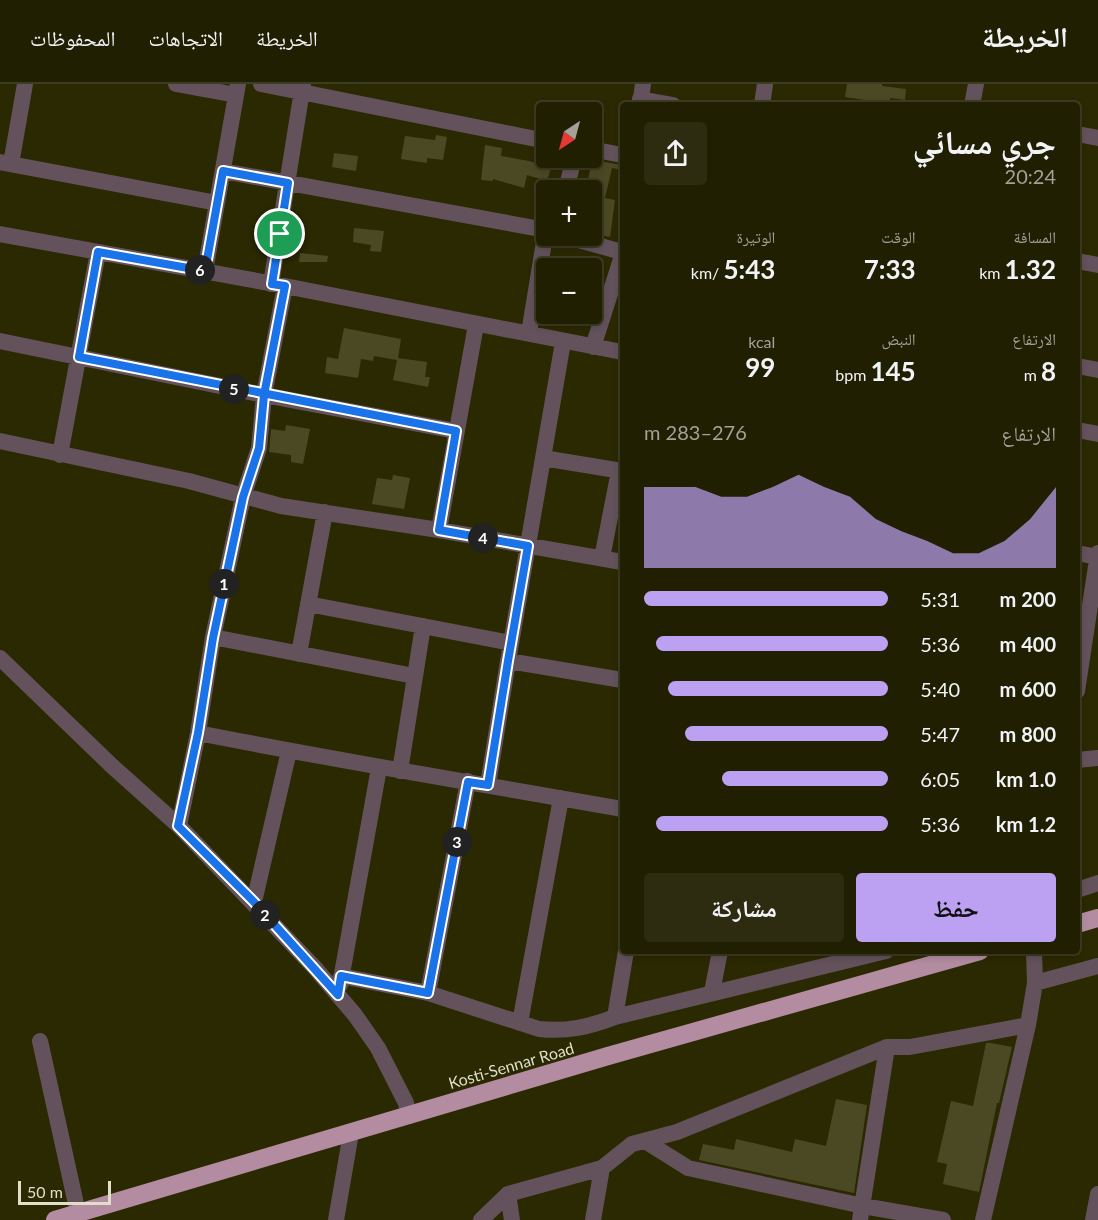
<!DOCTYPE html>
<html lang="ar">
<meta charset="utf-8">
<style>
body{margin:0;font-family:Lato,"Noto Naskh Arabic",sans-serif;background:#2d2c11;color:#f1f3f6;direction:rtl;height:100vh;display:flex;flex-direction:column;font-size:22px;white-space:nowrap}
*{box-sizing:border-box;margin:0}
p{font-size:20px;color:#a2a299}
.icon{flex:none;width:33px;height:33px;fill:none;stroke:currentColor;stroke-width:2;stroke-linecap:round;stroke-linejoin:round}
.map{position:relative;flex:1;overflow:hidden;direction:ltr}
.panel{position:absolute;left:620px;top:18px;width:460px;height:852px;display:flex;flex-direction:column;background:#201f02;border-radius:6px;box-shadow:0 3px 9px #0003,0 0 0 2px #3d3d24;direction:rtl}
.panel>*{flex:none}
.needle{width:39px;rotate:216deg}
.buttons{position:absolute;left:536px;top:18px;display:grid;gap:12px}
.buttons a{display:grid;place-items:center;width:66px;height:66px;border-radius:6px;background:#201f02;box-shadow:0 3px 9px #0003,0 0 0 2px #3d3d24;font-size:30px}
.scale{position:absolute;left:18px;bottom:15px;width:93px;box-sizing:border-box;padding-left:6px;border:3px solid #dfdfca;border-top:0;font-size:16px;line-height:21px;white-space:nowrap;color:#dfdfca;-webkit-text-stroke:4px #2b2902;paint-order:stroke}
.pin{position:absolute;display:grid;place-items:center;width:51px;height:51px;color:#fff;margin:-26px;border:3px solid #fff;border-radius:50%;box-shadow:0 2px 6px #0007}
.km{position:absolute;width:30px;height:30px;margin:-15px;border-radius:50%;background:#222;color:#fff;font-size:16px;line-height:30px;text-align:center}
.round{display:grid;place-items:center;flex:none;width:63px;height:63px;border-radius:6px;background:#2d2c11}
.head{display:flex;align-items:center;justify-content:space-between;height:102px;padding:0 24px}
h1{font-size:33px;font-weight:700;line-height:45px}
.figures{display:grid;grid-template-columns:repeat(3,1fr);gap:9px;height:102px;padding:6px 24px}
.figures div{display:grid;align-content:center}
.figures b{font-size:26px;font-weight:700}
.figures small{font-size:16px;font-weight:400}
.figures p{font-size:16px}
.chart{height:168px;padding:12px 24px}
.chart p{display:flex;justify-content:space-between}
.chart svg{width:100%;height:108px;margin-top:6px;fill:#bca0f2;opacity:.7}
.cta{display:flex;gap:12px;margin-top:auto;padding:12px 24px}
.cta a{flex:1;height:69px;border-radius:6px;background:#bca0f2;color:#111;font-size:24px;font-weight:700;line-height:69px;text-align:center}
.cta a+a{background:#2d2c11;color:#f1f3f6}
ul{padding:0 24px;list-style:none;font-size:20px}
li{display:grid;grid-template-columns:96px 72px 1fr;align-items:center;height:45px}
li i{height:15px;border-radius:8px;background:#bca0f2}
header{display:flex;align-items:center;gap:36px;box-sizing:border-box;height:84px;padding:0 30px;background:#201f02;border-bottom:2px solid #3d3d24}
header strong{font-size:28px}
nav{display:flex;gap:33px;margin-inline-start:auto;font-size:21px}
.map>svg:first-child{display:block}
</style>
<header>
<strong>الخريطة</strong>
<nav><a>الخريطة</a><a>الاتجاهات</a><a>المحفوظات</a></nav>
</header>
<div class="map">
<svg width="1098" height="1136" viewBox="0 0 1098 1136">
<rect width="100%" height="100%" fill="#2b2902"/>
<path fill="#4b4924" d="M847 0H882V2L906 5 905 16 890 14V21H864L865 16 845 13Z
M436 51 447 53 443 76 427 74V79L401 75 405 52 435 56Z
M485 61 502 64 501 72 529 77 551 84 547 97 527 91 524 104 493 95V97L481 96Z
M334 69 358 72 356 87 332 83Z
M592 76 622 81V86L612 84 605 114 615 116 610 153 591 149 593 106H586Z
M354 144 384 147 381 168 370 167 371 161 353 158Z
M300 169 328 172 327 178H299Z
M344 244 401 255 398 274 427 278 425 293H430L428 303 393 296 397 276 374 272 373 277 361 275 358 294 325 289 327 273 338 275Z
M286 341 310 345 303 380 291 378V371L269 368 271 345 285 347Z
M393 391 410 394 404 425 372 420 377 394 392 396Z
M986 959H991L1012 963 999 1019H997L979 1108 943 1100 947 1080 937 1078 951 1017 973 1022Z
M836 1015 867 1021 854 1109 699 1076 703 1060 734 1066 736 1055 792 1068 795 1055 826 1062Z"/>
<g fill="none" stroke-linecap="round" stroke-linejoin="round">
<path stroke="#63525b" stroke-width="16" d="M176 0 236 11
M261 0 546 57
M640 15 673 21
M640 21 643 0
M762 21 765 0
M972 21 976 0
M1077 50 1098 54
M591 65 622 71
M0 78 217 119
M11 80 25 0
M223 87 546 146
M566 106 574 74
M0 150 285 202 622 268
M564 152 622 168
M1077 177 1098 181
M205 187 238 0
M271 200 303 0
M529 249 546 146
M0 257 264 311 456 347
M593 263 622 172
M1077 282 1098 286
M1077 346 1098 350
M0 357 189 397 281 422 439 446 622 478
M60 371 98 168
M543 374 622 387
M439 446 476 241
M1077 469 1097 473
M602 474 619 387
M308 520 511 559
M213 553 414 592
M299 570 325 428
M0 574 112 682 179 742 315 884 355 931 378 964 406 1019 409 1032
M508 577 622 596
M1077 607 1098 469
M198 649C339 677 481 700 622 725
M1077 676 1098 674
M400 687 423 542
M488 701 508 577 563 258
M179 742 198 649 213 553 243 413 259 364 264 311 285 202
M1077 806 1098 799
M254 818 289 667
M626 867 615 933 886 867
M341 892 428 909 539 945C567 948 589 943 615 933
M1035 899 1098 882
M340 901 379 684
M712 908 720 867
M428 909 468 697
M520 939 561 714
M40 957 78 1129
M645 1057 688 1084 863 1122 943 1136
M508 1110 512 1136
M336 1136 351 1049
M481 1136 508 1110 602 1084 632 1060 677 1048 887 963H910L1028 941
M593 1136 602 1084
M860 1136 887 963
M983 1136 1028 941 1035 899 1034 867
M1093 1136 1098 1110"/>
<path stroke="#b48ca1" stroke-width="18" d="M1077 840 1098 834
M55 1136 608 972 980 867"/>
</g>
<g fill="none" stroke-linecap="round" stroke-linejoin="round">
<defs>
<path id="route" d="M280 150 272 200 285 202 264 311 259 364 243 413 213 554 198 649 178 742 254 818 338 911 341 892 428 909 468 698 488 701 508 577 528 462 439 446 456 347 79 273 98 168 205 187 223 87 288 99 280 150"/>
</defs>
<use href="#route" stroke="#fff" stroke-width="12"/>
<use href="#route" stroke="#1a73e8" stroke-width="8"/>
</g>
<g text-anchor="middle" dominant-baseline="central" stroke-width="4.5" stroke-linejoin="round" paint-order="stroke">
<g font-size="16" fill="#dfdfca" stroke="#2b2902">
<text transform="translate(511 981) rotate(-16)">Kosti-Sennar Road</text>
</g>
</g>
</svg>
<div class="buttons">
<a><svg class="needle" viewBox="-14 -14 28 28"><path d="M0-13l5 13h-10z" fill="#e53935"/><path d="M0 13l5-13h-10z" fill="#a2a299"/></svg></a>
<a>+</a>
<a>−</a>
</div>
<div class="scale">50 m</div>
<div class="pin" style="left:280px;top:150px;background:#1e9e55"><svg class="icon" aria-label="arrive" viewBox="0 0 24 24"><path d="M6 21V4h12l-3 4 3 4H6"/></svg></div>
<b class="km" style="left:224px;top:500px">1</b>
<b class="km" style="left:265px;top:831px">2</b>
<b class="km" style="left:457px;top:758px">3</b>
<b class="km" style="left:483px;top:454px">4</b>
<b class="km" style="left:234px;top:305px">5</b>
<b class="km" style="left:200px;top:186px">6</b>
<section class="panel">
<div class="head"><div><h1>جري مسائي</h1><p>20:24</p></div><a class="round"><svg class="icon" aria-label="share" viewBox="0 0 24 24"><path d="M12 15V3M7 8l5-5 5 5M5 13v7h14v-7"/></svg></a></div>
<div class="figures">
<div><p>المسافة</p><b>1.32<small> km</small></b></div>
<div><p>الوقت</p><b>7:33</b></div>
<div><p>الوتيرة</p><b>5:43<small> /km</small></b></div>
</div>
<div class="figures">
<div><p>الارتفاع</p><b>8<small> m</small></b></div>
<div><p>النبض</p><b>145<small> bpm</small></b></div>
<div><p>kcal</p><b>99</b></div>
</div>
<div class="chart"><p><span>الارتفاع</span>276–283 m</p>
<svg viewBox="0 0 160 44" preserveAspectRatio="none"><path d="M0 44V11L10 11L20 11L30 15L40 15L50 11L60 6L70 11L80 15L90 24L100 29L110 33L120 38L130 38L140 33L150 24L160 11V44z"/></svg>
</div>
<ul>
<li><b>200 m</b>5:31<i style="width:100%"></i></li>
<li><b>400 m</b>5:36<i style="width:95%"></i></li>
<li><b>600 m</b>5:40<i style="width:90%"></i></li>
<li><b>800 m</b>5:47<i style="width:83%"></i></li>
<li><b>1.0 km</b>6:05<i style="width:68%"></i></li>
<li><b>1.2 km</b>5:36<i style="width:95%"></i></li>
</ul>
<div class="cta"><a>حفظ</a><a>مشاركة</a></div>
</section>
</div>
